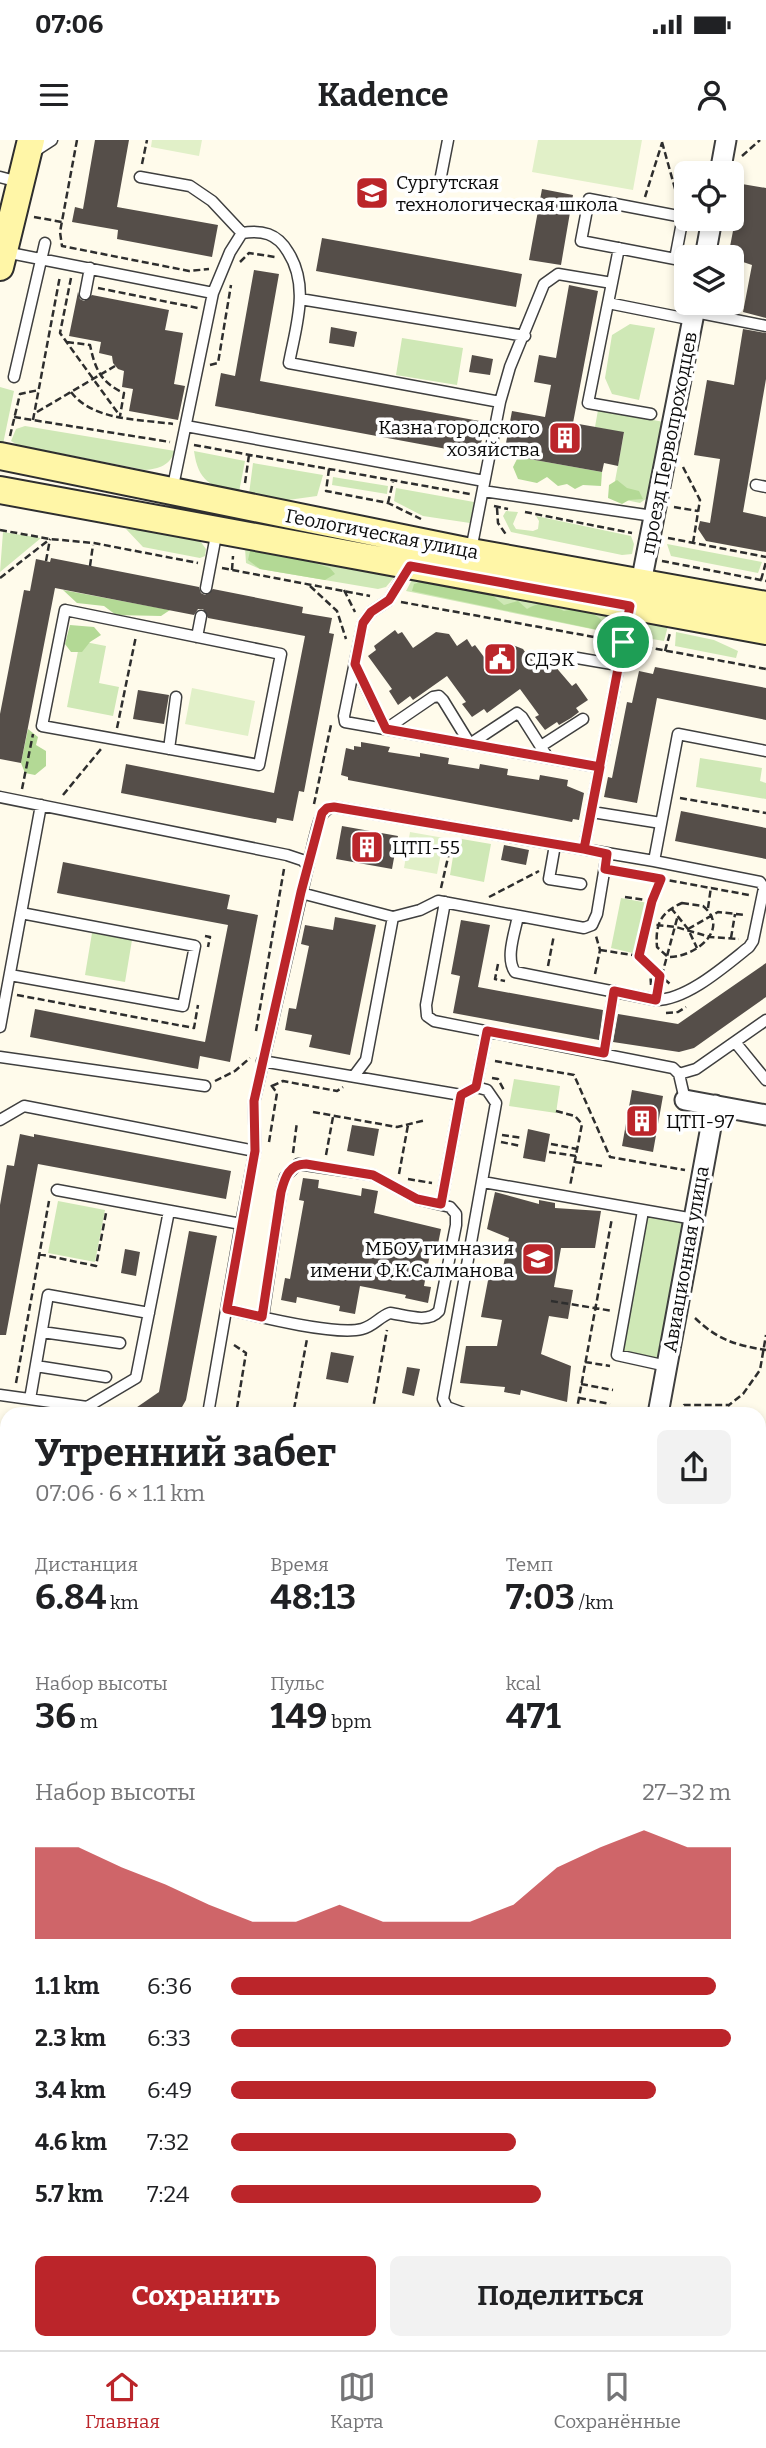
<!DOCTYPE html>
<html lang="ru">
<meta charset="utf-8">
<style>
body{margin:0;font-family:Bitter,serif;background:#f2f2f2;color:#202124;height:100vh;display:flex;flex-direction:column;font-size:26px;white-space:nowrap}
*{box-sizing:border-box;margin:0}
p{font-size:23px;color:#757577}
.icon{flex:none;width:38px;height:38px;fill:none;stroke:currentColor;stroke-width:2;stroke-linecap:round;stroke-linejoin:round}
.map{position:relative;flex:1;overflow:hidden}
.side{position:absolute;left:0px;top:1267px;width:766px;height:943px;display:flex;flex-direction:column;background:#fff;border-radius:21px 21px 0 0;box-shadow:0 4px 10px #0003}
.side>*{flex:none}
.buttons{position:absolute;left:674px;top:21px;display:grid;gap:14px}
.buttons a{display:grid;place-items:center;width:70px;height:70px;border-radius:10px;background:#fff;box-shadow:0 4px 10px #0003;font-size:35px}
.pin{position:absolute;display:grid;place-items:center;width:60px;height:60px;color:#fff;margin:-30px;border:4px solid #fff;border-radius:50%;box-shadow:0 2px 7px #0007}
.round{display:grid;place-items:center;flex:none;width:74px;height:74px;border-radius:10px;background:#f2f2f2}
.headline{display:flex;align-items:center;justify-content:space-between;height:119px;padding:0 35px}
h1{font-size:38px;font-weight:700;line-height:52px}
.figures{display:grid;grid-template-columns:repeat(3,1fr);gap:10px;height:119px;padding:7px 35px}
.figures div{display:grid;align-content:center}
.figures b{font-size:35px;font-weight:700}
.figures small{font-size:19px;font-weight:400}
.figures p{font-size:19px}
.chart{height:196px;padding:14px 35px}
.chart p{display:flex;justify-content:space-between}
.chart svg{width:100%;height:126px;margin-top:7px;fill:#bb252a;opacity:.7}
.button{display:flex;gap:14px;margin-top:auto;padding:14px 35px}
.button a{flex:1;height:80px;border-radius:10px;background:#bb252a;color:#fff;font-size:28px;font-weight:700;line-height:80px;text-align:center}
.button a+a{background:#f2f2f2;color:#202124}
ul{padding:0 35px;list-style:none;font-size:23px}
li{display:grid;grid-template-columns:112px 84px 1fr;align-items:center;height:52px}
li i{height:18px;border-radius:9px;background:#bb252a}
.status{display:flex;justify-content:space-between;align-items:center;height:49px;padding:0 35px;background:#fff;direction:ltr}
.status svg{height:19px;fill:currentColor}
header{display:flex;justify-content:space-between;align-items:center;height:91px;padding:0 35px;background:#fff;font-size:32px;font-weight:700}
.tabs{display:flex;justify-content:space-around;align-items:center;height:98px;border-top:2px solid #e0e0e0;background:#fff;font-size:19px;color:#757577}
.tabs a{display:grid;justify-items:center;gap:4px}
.tabs .on{color:#bb252a}
.map>svg:first-child{display:block}
</style>
<div class="status"><b>07:06</b><svg viewBox="0 0 49 12"><path d="M0 12V9h3v3zM5 12V6h3v6zM10 12V3h3v9zM15 12V0h3v12zM26 1h20v11H26zM47 4h2v5h-2z"/></svg></div>
<header><svg class="icon" aria-label="menu" viewBox="0 0 24 24"><path d="M4 6h16M4 12h16M4 18h16"/></svg>Kadence<svg class="icon" aria-label="person" viewBox="0 0 24 24"><circle cx="12" cy="8" r="4"/><path d="M4 21q1-7 8-7t8 7"/></svg></header>
<div class="map">
<svg width="766" height="2210" viewBox="0 0 766 2210">
<rect width="100%" height="100%" fill="#fffbeb"/>
<path fill="#cfe8b6" d="M630 184 655 188 639 260 612 254 605 238 612 195Z
M402 198 463 208 457 245 396 235Z
M0 247 14 251 3 304 0 303Z
M598 270 664 282 650 356 640 363 612 357 624 293 595 287Z
M25 286 175 311C170 325 159 329 145 330L18 305 11 301 16 289Z
M194 311 245 321 239 352C211 348 198 341 194 311Z
M253 323 323 335 317 356 288 360 249 354Z
M333 337 388 346 387 354 332 345Z
M396 348 474 362 470 383 423 376 394 361Z
M506 371 518 372 513 384 516 389 533 391 538 389 539 381 536 376 631 396 634 404 632 414 622 415 511 392 503 376Z
M146 386 198 398 206 409 205 416 200 418 143 407 126 389Z
M3 392 41 398 0 432Z
M667 404 762 422 758 433 671 416Z
M245 408 396 435 386 447 378 449 260 429 246 423Z
M414 436 605 472 612 480 616 494 406 451Z
M645 482H669L664 501 634 496Z
M676 492 714 500 738 511 736 518 675 506Z
M80 501 106 506 99 543 119 547 113 576 67 567Z
M700 618 762 628 760 641 766 643V659L696 647Z
M456 698 491 704 484 742 450 735Z
M621 758 648 763 637 814 611 808Z
M92 793 132 800 125 842 85 835Z
M514 939 560 946 556 973 509 966Z
M58 1061 105 1070 95 1122 48 1113Z
M643 1071 686 1078 657 1224 617 1215Z
M0 2009 7 2039V2203H27L29 2210H0Z"/>
<path fill="#b3d995" d="M518 317 602 332 601 346 583 345 575 349 567 344 558 346 547 337 537 343 518 339 513 327Z
M617 340 627 348 639 351 643 359 629 360 622 364 608 358 609 345Z
M258 405 330 428 335 434 325 440 260 429 248 420 250 411Z
M428 440 493 456 504 465 518 461 527 469C541 460 550 465 564 471 581 466 600 473 608 489L603 491 412 451 414 444Z
M63 450 170 470 161 476 116 475 104 466 77 463Z
M70 485 94 487 101 495 90 502 82 512H71L65 504Z
M28 589 38 597 36 605 46 611V626L35 635 25 633 21 623Z
M0 2046 2 2139 7 2152V2203H25L27 2210H0Z"/>
<path fill="#e1f0c8" d="M152 0H202L199 16 151 7Z
M538 0H642L633 50 532 32Z
M192 548 255 561 248 596 185 584Z
M410 692 444 698 437 734 404 728Z"/>
<path fill="#b1dbf6" stroke="#388fcc" stroke-width="2" d="M0 1731 7 1742V2039L0 2009Z
M27 2203H155L156 2210H29Z"/>
<path fill="#554e49" d="M95 0H129L117 67 218 85 212 117 117 99 118 90 72 82 75 67 83 69Z
M742 44 766 48V178L743 172 752 125 728 117Z
M542 49 573 55 561 125 529 120Z
M322 98 522 134 516 167 316 131Z
M254 130 279 134 260 241 485 282 479 315 215 266 221 233 235 236Z
M569 145 598 151 573 283 624 292 618 326 604 323 602 332 518 317 520 306 506 303 512 271 545 277 551 245 534 242 539 215 556 218Z
M78 152 80 159 84 161 92 155 169 170 165 190 183 193 174 244 185 246 178 280 129 271 133 249 122 247 124 231 118 229 113 223 112 216 99 213 101 202 69 196Z
M331 187 357 192 354 207 329 203Z
M743 189 766 193V239L743 372 766 377V412L706 401 698 389 700 381 710 383 720 319 694 315 707 240 734 245Z
M472 215 493 219 490 235 469 232Z
M51 418 199 447 201 453 205 455 213 449 303 467 302 473 332 478 329 493 334 494 304 652 299 651 293 681 277 678 276 683 121 653 126 624 274 653 305 496 208 478 203 469H198L194 475 55 448 21 623 0 619V574L24 450 30 451 36 419 50 422Z
M395 490 398 494 402 492 413 508 436 492 449 494 457 506 467 499 472 507 475 505 487 521 510 504 523 509 530 519 539 512 545 520 548 518 572 546 576 543 588 560 576 568 579 572 571 578 559 585 557 582 545 590 535 577 539 575 520 549 487 573 484 569 472 577 462 564 466 562 447 536 413 560 410 556 398 565 389 551 392 549 368 516 376 510 374 506Z
M655 527 766 548V580L657 558 637 663 604 657 608 637 612 638 627 562 632 563 639 531 653 534Z
M138 550 169 555 164 584 133 579Z
M361 602 390 607 388 612 420 617V613L449 618 448 624 479 629 480 624 508 629 507 635 539 640 540 635 568 640 567 646 584 653 579 680 573 679 572 682 348 640V637L341 635 346 608 354 610V606L361 607Z
M681 671 766 688V719L675 701Z
M342 686 398 696 392 729 336 719Z
M504 705 529 710 526 725 501 720Z
M63 722 230 755 227 769 258 775 230 922 200 916 198 929 30 897 35 869 205 902 228 785 57 753Z
M335 777 376 785 350 915 309 907 312 895 285 890 289 868 296 869 309 806 301 804 305 785 333 790Z
M461 780 490 785 478 847 603 870 599 900 453 873 460 836 451 834Z
M766 823V857L694 908 679 912 613 902 618 874 678 884Z
M632 950 663 956 653 1012 622 1006Z
M352 985 379 989 374 1016 347 1011Z
M528 989 550 994 545 1022 523 1018Z
M20 994 34 997V994L231 1031 226 1059 38 1024 6 1195H0V1065L7 1025 14 1026Z
M303 1038 319 1040 318 1048 361 1056 362 1048 378 1051 374 1073 441 1089 438 1104 432 1103 424 1146 431 1147 428 1163 405 1158 406 1155 360 1146 355 1174 339 1171 340 1166 297 1157 296 1163 281 1160 285 1138 290 1139 304 1061 299 1060Z
M495 1052 539 1064V1060L555 1063V1068L601 1071 595 1108H561L554 1147 573 1150 568 1179 549 1176 541 1214 571 1226 567 1262 521 1250 520 1255 504 1252 505 1247 460 1243 466 1206H497L502 1180 481 1177 490 1130 502 1132 509 1098 487 1089Z
M189 1091 217 1096 186 1260 178 1274H127L159 1252Z
M125 1109 140 1112 136 1136 121 1133Z
M331 1212 354 1216 348 1243 326 1239Z
M407 1227 420 1229 414 1256 402 1253Z"/>
<g fill="none" stroke-linecap="round" stroke-linejoin="round">
<defs>
<path id="lane" d="M32 13 52 0
M441 36 448 0
M0 37 19 42
M140 37 190 46 212 61 242 93
M589 59 683 77 675 119 581 101Z
M619 108 588 263 651 274
M5 112 213 153
M85 154 90 128
M300 159 525 196
M608 163 693 180
M695 172 766 186
M14 237 45 103
M186 286 484 341
M756 345 766 347
M172 351 213 153 230 112 242 93C262 90 277 93 288 112 310 146 296 186 289 223L500 262
M483 351 653 376
M471 410 500 262 510 227 544 144 558 134 612 143
M409 426 389 460 371 472 363 483 344 576 345 582 599 627
M206 448 217 390
M65 470 281 514 259 625 42 586Z
M197 497 201 476
M577 518 618 525
M355 525 386 589 433 557 439 556 443 560 470 604 517 573 522 577 548 618
M541 606 583 579
M169 609 176 557
M0 657 287 715 302 720 308 726
M592 672 661 683
M555 705 549 739 581 744
M584 709 630 466
M654 721 678 594 766 611
M301 753 393 777 366 920 354 936
M445 762 426 865 427 876 434 881 673 928 679 934 685 960
M393 777 420 770 438 761 584 788 592 785 597 774 607 714
M10 835 183 866 195 806 21 773
M0 887 41 665
M735 902 766 940
M604 913 614 851
M0 917 205 946
M262 921 461 955 476 947 487 891
M679 934 696 929 766 880
M0 980 24 966 255 1011
M483 1042 694 1079
M57 1050 241 1084 208 1274
M441 1064 461 955
M643 1071 617 1215 667 1226
M241 1084 255 1011 254 962 314 700C318 687 319 669 334 667L654 721 760 742 764 748 753 801 749 807C725 826 687 860 656 860L515 832C505 818 515 792 518 776
M227 1169C256 1176 335 1196 362 1189 374 1186 379 1177 390 1173 405 1175 428 1184 439 1171L456 1085V1074L450 1067 417 1059 373 1035 298 1024 285 1037 281 1052 263 1177
M42 1192 120 1203
M36 1226 106 1237
M0 1255 87 1267 136 1238 169 1071
M30 1259 48 1155 149 1173
M466 1274 447 1267 443 1259 496 963 487 950 476 947
M0 1356 7 1357
M0 1530 7 1534
M760 1741 766 1742
M760 1974 766 1942
M760 2156 766 2157
M535 2203 538 2210
M636 2203 681 2210
M560 2210 578 2203"/>
<path id="street" d="M720 33 726 0
M705 117 712 79
M641 443 696 163
M685 960 766 975
M658 1274 715 965
M0 1550 7 1556
M760 1684 766 1686"/>
<path id="secondary" d="M0 127 31 0
M0 316 471 412 766 465
M0 350 766 491"/>
</defs>
<use href="#lane" stroke="#3f3f3f" stroke-width="13"/>
<use href="#street" stroke="#3f3f3f" stroke-width="23"/>
<use href="#secondary" stroke="#2e2e2e" stroke-width="30"/>
<path stroke="#2e2e2e" stroke-width="2.5" stroke-dasharray="7 3.5" stroke-linecap="butt" d="M77 0 60 92 62 106 189 131 209 129
M662 2 679 63
M742 16 760 0
M142 24 147 0
M645 57 662 3
M34 77 62 82
M240 122 249 113 275 117
M71 138 60 193 120 276
M98 148 198 168
M67 202 90 205C95 229 101 243 124 253L120 276
M210 225 218 223 231 145
M71 252C93 281 139 279 173 284
M37 272 115 226
M14 277 170 302
M33 280 60 136
M10 296 20 254 39 250
M194 305 470 354
M683 327 700 360 693 403
M329 329 326 351 388 363 421 379
M245 343 249 315
M388 363 393 342
M494 366 508 369
M674 367 698 371
M497 368 498 383 507 396
M525 372 632 393
M0 390 50 399 94 403 198 423
M668 398 766 417
M46 421 50 399
M662 421 766 441
M90 426 93 405
M222 428 370 456
M232 430 233 416
M0 438 50 399
M761 440 766 422
M310 446 337 471 346 499
M344 450 355 472
M401 462 611 500
M635 505 766 529
M665 511 670 493
M117 588 136 496
M22 649 33 594
M63 655 101 609
M680 658 766 673
M314 664 331 585
M618 731 749 755
M441 748 452 700
M489 757 539 731
M625 757 652 761
M682 763 703 766C732 790 693 818 668 817L657 807C655 784 661 772 682 763Z
M671 768 688 789 697 808
M708 768 711 747
M646 784 676 787 710 797 739 799
M688 789 718 772 746 775
M205 796 210 797 208 807
M731 798 735 774
M600 810 639 816 670 844
M639 816 652 761 660 740
M498 824 495 839 505 841
M548 826 554 795
M650 828 651 845
M595 834 600 810 596 796
M659 846 678 775
M17 855 194 888 198 865
M666 873 678 872 686 867
M256 891 284 729
M495 921 574 935 610 1017 685 1030
M492 938 498 939 505 952
M215 941 235 931 250 918
M272 946 283 941 337 951 343 947
M556 971 575 976 582 984 570 1046
M313 972 397 987 426 980
M502 995 522 998
M269 1002 277 953 271 945
M501 1002 521 1006
M551 1004 577 1009
M549 1012 576 1016
M293 1013 297 982
M326 1015 333 977
M575 1022 602 1026
M399 1034 408 985
M408 1039 432 1043
M39 1114 96 1126 106 1073
M551 1161 613 1171
M695 1178C718 1200 735 1205 766 1210
M234 1205 246 1213 236 1274
M585 1222 610 1226
M16 1243 49 1061
M581 1244 613 1250
M579 1258 610 1264
M294 1269 307 1199
M479 1272 489 1274
M372 1274 387 1190
M576 1274 612 1078
M678 1274 684 1265H729L743 1254 760 1230 766 1195
M721 1274 729 1265
M0 1324 7 1325
M760 1325 766 1321
M760 1452 766 1454
M760 1606 766 1603
M0 1607 7 1614
M760 1714 766 1715
M760 1759 766 1761
M760 1818 766 1820
M760 1890 763 1873 766 1874
M227 2203 232 2210
M384 2203 388 2210"/>
<use href="#lane" stroke="#fff" stroke-width="10"/>
<use href="#street" stroke="#fff" stroke-width="19"/>
<use href="#secondary" stroke="#fff6a7" stroke-width="26"/>
</g>
<g fill="none" stroke-linecap="round" stroke-linejoin="round">
<defs>
<path id="route" d="M623 502 584 709 334 667 327 668 322 673 301 752 254 961 255 1011 227 1169 262 1177 281 1052C285 1037 289 1024 306 1024L373 1035 417 1059 441 1064 461 955 476 947 487 891 604 913 614 851 656 860 660 836 639 816 652 761 661 739 605 729 607 714 584 709 600 627 386 589 355 524 363 483 371 472 389 460 410 426 630 466 623 502"/>
</defs>
<use href="#route" stroke="#fff" stroke-width="14"/>
<use href="#route" stroke="#bb252a" stroke-width="9"/>
</g>
<defs>
<symbol id="school-square" viewBox="-11 -11 22 22"><rect x="-9" y="-9" width="18" height="18" rx="4" fill="#bb252a" stroke="#fff"/><path d="M0-5L7-2L0 1L-7-2ZM-4 1L0 2.5L4 1V4Q0 6-4 4Z" fill="#fff"/></symbol>
<symbol id="building-square" viewBox="-11 -11 22 22"><rect x="-9" y="-9" width="18" height="18" rx="4" fill="#bb252a" stroke="#fff"/><path d="M-4-6H4V6H1V3H-1V6H-4ZM-2.5-4.3h1.7v1.8h-1.7ZM.8-4.3h1.7v1.8H.8ZM-2.5-1h1.7V.8h-1.7ZM.8-1h1.7V.8H.8Z" fill="#fff"/></symbol>
<symbol id="civic-square" viewBox="-11 -11 22 22"><rect x="-9" y="-9" width="18" height="18" rx="4" fill="#bb252a" stroke="#fff"/><path d="M-.6-6.5H3V-4.5H.6V-3L4-1V1h2V6H-6V1h2V-1L-.6-3ZM-1.2 2.5V6h2.4V2.5Z" fill="#fff"/></symbol>
</defs>
<g fill-rule="evenodd">
<use href="#school-square" x="353" y="34" width="38" height="38"/>
<use href="#building-square" x="546" y="279" width="38" height="38"/>
<use href="#civic-square" x="481" y="500" width="38" height="38"/>
<use href="#building-square" x="348" y="688" width="38" height="38"/>
<use href="#building-square" x="623" y="962" width="38" height="38"/>
<use href="#school-square" x="519" y="1100" width="38" height="38"/>
</g>
<g text-anchor="middle" dominant-baseline="central" stroke-width="7" stroke-linejoin="round" paint-order="stroke">
<g font-size="19" fill="#0c0c0c" stroke="#fff" text-anchor="start">
<text x="396" y="42">Сургутская<tspan x="396" dy="22">технологическая школа</tspan></text>
<text x="540" y="287" text-anchor="end">Казна городского<tspan x="540" dy="22">хозяйства</tspan></text>
<text x="524" y="519">СДЭК</text>
<text x="392" y="707">ЦТП-55</text>
<text x="666" y="981">ЦТП-97</text>
<text x="514" y="1108" text-anchor="end">МБОУ гимназия<tspan x="514" dy="22">имени Ф.К.Салманова</tspan></text>
</g>
<g font-size="19" fill="#0c0c0c" stroke="#fff">
<text transform="translate(669 303) rotate(-79)">проезд Первопроходцев</text>
<text transform="translate(382 394) rotate(11)">Геологическая улица</text>
<text transform="translate(686 1119) rotate(-80)">Авиационная улица</text>
</g>
</g>
</svg>
<div class="buttons">
<a><svg class="icon" aria-label="locate" viewBox="0 0 24 24"><circle cx="12" cy="12" r="6"/><path d="M12 2v4M12 18v4M2 12h4M18 12h4"/></svg></a>
<a><svg class="icon" aria-label="layers" viewBox="0 0 24 24"><path d="M12 4l9 5-9 5-9-5zM3 14l9 5 9-5"/></svg></a>
</div>
<div class="pin" style="left:623px;top:502px;background:#1e9e55"><svg class="icon" aria-label="arrive" viewBox="0 0 24 24"><path d="M6 21V4h12l-3 4 3 4H6"/></svg></div>
<section class="side">
<div class="headline"><div><h1>Утренний забег</h1><p>07:06 · 6 × 1.1 km</p></div><a class="round"><svg class="icon" aria-label="share" viewBox="0 0 24 24"><path d="M12 15V3M7 8l5-5 5 5M5 13v7h14v-7"/></svg></a></div>
<div class="figures">
<div><p>Дистанция</p><b>6.84<small> km</small></b></div>
<div><p>Время</p><b>48:13</b></div>
<div><p>Темп</p><b>7:03<small> /km</small></b></div>
</div>
<div class="figures">
<div><p>Набор высоты</p><b>36<small> m</small></b></div>
<div><p>Пульс</p><b>149<small> bpm</small></b></div>
<div><p>kcal</p><b>471</b></div>
</div>
<div class="chart"><p><span>Набор высоты</span>27–32 m</p>
<svg viewBox="0 0 160 44" preserveAspectRatio="none"><path d="M0 44V12L10 12L20 19L30 25L40 32L50 38L60 38L70 32L80 38L90 38L100 38L110 32L120 19L130 12L140 6L150 12L160 12V44z"/></svg>
</div>
<ul>
<li><b>1.1 km</b>6:36<i style="width:97%"></i></li>
<li><b>2.3 km</b>6:33<i style="width:100%"></i></li>
<li><b>3.4 km</b>6:49<i style="width:85%"></i></li>
<li><b>4.6 km</b>7:32<i style="width:57%"></i></li>
<li><b>5.7 km</b>7:24<i style="width:62%"></i></li>
</ul>
<div class="button"><a>Сохранить</a><a>Поделиться</a></div>
</section>
</div>
<nav class="tabs">
<a class="on"><svg class="icon" aria-label="home" viewBox="0 0 24 24"><path d="M3 11l9-7 9 7M6 9v11h12V9"/></svg>Главная</a>
<a><svg class="icon" aria-label="map" viewBox="0 0 24 24"><path d="M3 6l6-2 6 2 6-2v14l-6 2-6-2-6 2zM9 4v14M15 6v14"/></svg>Карта</a>
<a><svg class="icon" aria-label="saved" viewBox="0 0 24 24"><path d="M7 4h10v16l-5-4-5 4z"/></svg>Сохранённые</a>
</nav>
